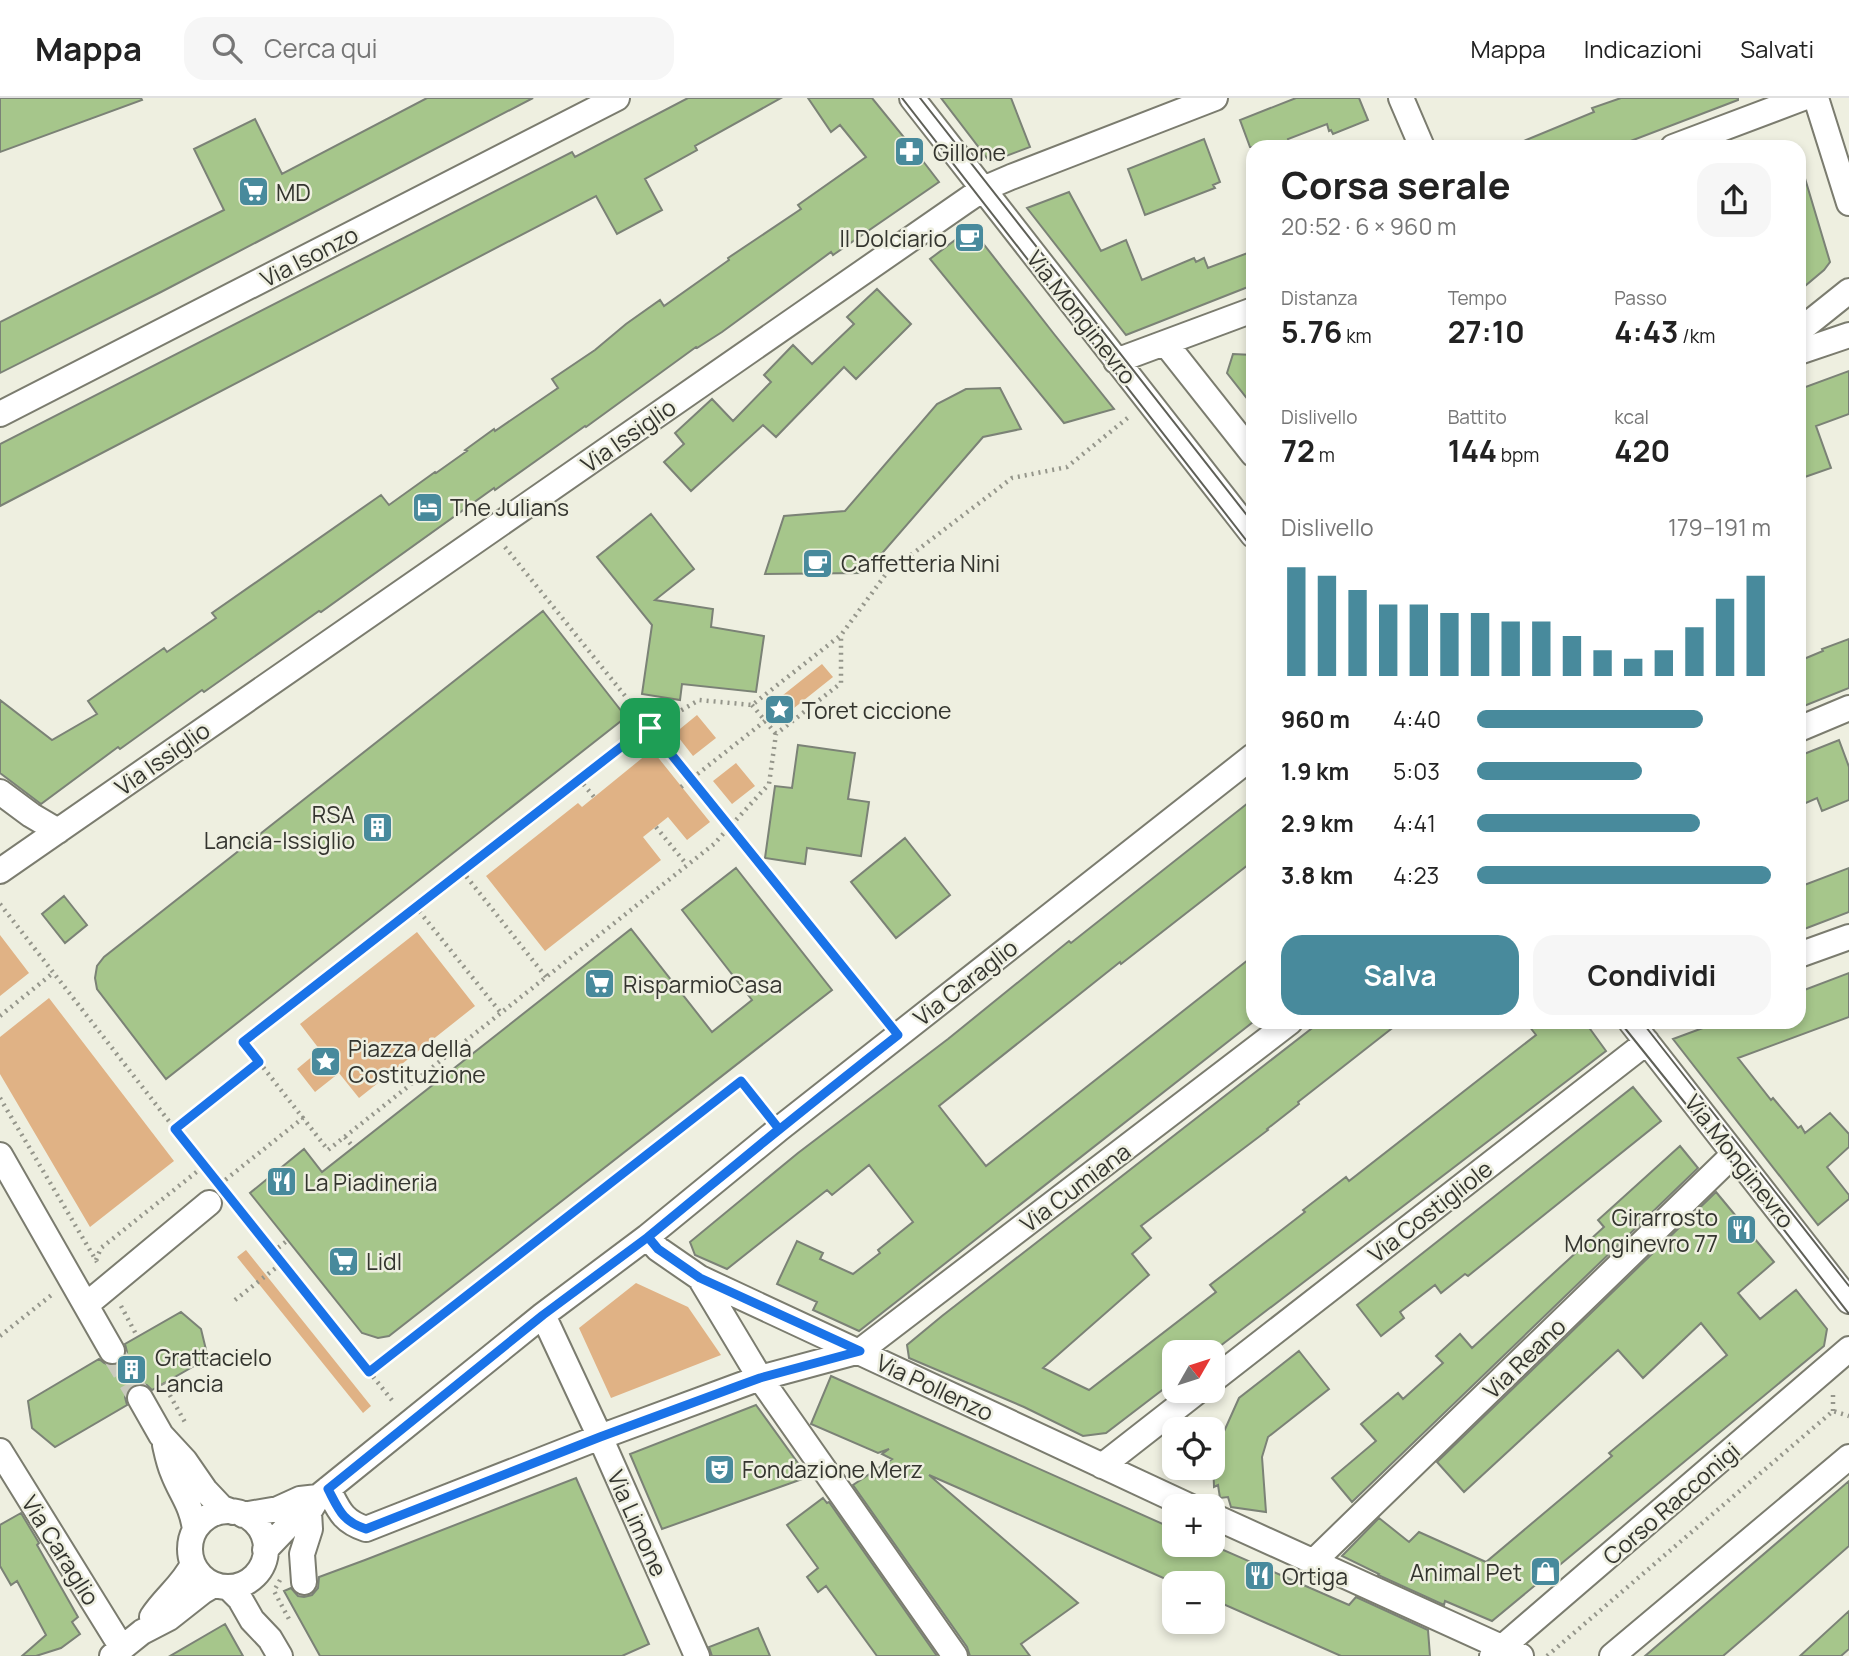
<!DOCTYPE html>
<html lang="it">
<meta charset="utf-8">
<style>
body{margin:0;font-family:Manrope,sans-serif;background:#f6f6f6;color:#222;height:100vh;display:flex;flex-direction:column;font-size:26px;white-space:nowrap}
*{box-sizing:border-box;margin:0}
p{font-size:23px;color:#767676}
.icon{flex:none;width:38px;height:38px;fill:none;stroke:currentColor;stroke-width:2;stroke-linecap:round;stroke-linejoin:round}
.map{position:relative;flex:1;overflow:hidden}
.side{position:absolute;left:1246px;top:42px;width:560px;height:889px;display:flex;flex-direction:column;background:#fff;border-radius:21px;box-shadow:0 4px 10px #0003}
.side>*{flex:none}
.needle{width:46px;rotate:51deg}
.fabs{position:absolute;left:1162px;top:1242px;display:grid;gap:14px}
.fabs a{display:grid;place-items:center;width:63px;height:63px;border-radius:14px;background:#fff;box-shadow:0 4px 10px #0003;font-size:35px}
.pin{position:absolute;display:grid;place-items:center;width:60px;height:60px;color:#fff;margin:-30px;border-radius:14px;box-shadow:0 4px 10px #0006}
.round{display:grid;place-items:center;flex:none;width:74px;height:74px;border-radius:21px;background:#f6f6f6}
.head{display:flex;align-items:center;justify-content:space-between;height:119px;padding:0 35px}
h1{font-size:38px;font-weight:700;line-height:52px}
.metrics{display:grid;grid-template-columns:repeat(3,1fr);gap:10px;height:119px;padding:7px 35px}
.metrics div{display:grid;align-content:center}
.metrics b{font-size:30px;font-weight:700}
.metrics small{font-size:19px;font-weight:400}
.metrics p{font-size:19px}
.chart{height:196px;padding:14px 35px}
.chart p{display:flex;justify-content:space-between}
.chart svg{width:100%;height:126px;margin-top:7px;stroke:#488a9c;stroke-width:6}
.primary-button{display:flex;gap:14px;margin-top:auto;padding:14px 35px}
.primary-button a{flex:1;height:80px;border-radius:21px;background:#488a9c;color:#fff;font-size:28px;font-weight:700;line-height:80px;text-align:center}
.primary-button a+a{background:#f6f6f6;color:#222}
ul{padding:0 35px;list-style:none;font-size:23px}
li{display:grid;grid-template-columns:112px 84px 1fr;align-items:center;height:52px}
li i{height:18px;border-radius:9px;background:#488a9c}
header{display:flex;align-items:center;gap:42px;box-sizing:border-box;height:98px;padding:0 35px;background:#fff;border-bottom:2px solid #e0e0e0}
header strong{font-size:33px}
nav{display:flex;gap:38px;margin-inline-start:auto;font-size:24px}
.search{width:490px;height:63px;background:#f6f6f6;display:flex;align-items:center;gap:18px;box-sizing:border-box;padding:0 24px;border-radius:21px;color:#767676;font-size:26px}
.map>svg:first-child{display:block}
</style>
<header>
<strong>Mappa</strong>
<div class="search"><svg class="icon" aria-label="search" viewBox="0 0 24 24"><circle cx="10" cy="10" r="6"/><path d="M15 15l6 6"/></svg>Cerca qui</div>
<nav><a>Mappa</a><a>Indicazioni</a><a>Salvati</a></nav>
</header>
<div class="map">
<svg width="1849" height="1558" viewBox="0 0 1849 1558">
<rect width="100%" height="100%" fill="#eeefe0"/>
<path fill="#e0b285" d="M822 566 833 579 779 622 768 609Z
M697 617 716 640 693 658 675 635Z
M652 652 710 724 687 742 668 719 643 739 661 762 545 853 486 778 578 705 582 709Z
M736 665 755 688 732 706 713 683Z
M417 834 475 908 359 1000 339 975 315 994 297 971 320 952 300 926Z
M0 837 29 875 0 898Z
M49 900 174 1063 90 1129 0 976V939Z
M246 1152 371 1308 363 1315 237 1159Z
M636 1185 688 1209 721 1257 611 1300 579 1230Z"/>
<path fill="#a6c68b" stroke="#7b8276" stroke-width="2" d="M0 0H141L142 2 0 54Z
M427 0H533L161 194 0 275V224L224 112 194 51 255 21 282 76Z
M688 0H781L695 48 697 52 645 81 662 112 617 136 596 98 0 408V346L572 54 575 59Z
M808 0H872L916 54 939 84 833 157 831 154 722 234 697 250 696 249 586 329 585 328 495 392 494 390 321 514 319 513 204 594 202 592 120 651 118 649 41 706 0 675V602L52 642 97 616 88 603 164 550 167 554 216 520 212 515 381 397 389 407 435 374 436 375 467 353 465 352 494 331 495 333 558 290 552 281 595 252 626 226 660 202 664 208 729 162 728 160 801 111 798 107 866 59 840 27 831 34Z
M941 0H1011L1030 49 990 64Z
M1296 0H1359L1368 22 1333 36 1331 32 1329 33 1327 26 1288 41 1291 49H1250L1240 22Z
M1621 0H1738V2L1615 49H1509L1594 14 1592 10Z
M1204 41 1220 84 1213 87 1215 90 1145 117 1128 71Z
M1804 77 1830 164 1824 172 1799 193V78Z
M1069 94 1101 153 1126 142 1142 182 1194 160 1196 164 1204 160 1208 170 1253 153V187L1126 237 1027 110Z
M971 130 1054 236 1114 311 1064 325 930 161Z
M877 191 911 226 856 281 844 269 776 339 763 327 691 393 664 364 684 346 675 335 712 301 733 323 771 284 764 277 793 247 812 266 854 226 847 219Z
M1233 256 1253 257V308L1227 275Z
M1849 273V316L1816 328 1831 370 1799 381V288L1802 287 1803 290Z
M1000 290 1021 331 983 339 865 475 765 476 784 418 845 413 937 306 966 291Z
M651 416 694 471 655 502 713 511 711 529 764 538 756 594 682 586 680 602 642 596 652 527 597 459Z
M543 513 626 619 166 981 97 891 95 880 97 868 104 859Z
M1849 541V590L1799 610V563L1823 553 1822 551Z
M1839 642 1849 669V702L1822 713 1817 700 1799 708V658Z
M798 647 855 655 848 701 869 704 861 758 807 750 805 766 765 760 775 688 792 690Z
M1253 701V763L1121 866 1120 864 939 1008 986 1068 1253 858V924L859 1233 813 1212 817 1204 777 1186 797 1143 823 1155 820 1161 853 1176 880 1155 878 1152 913 1124 869 1067 832 1097 827 1092 727 1171 695 1157 690 1144 798 1055 948 941 1069 843 1071 845Z
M905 740 950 797 896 840 851 784Z
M736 770 832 892 389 1238 378 1240 362 1235 250 1095 304 1051 322 1074 631 831 712 934 752 902 682 812Z
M1849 770V814L1799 833V789Z
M64 798 87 827 65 845 42 816Z
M1849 875V919L1738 960 1771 1002 1773 1000 1798 1030 1801 1028 1805 1035 1830 1015 1849 1036V1049L1827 1069 1849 1097V1101L1818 1127 1673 941 1719 924H1799V894Z
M1320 924H1400L1298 1004 1299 1006 1267 1031 1268 1032 1141 1128 1151 1140 1132 1156 1149 1177 1043 1270 1089 1292 1216 1194 1210 1187 1305 1114 1303 1112 1346 1079 1349 1083 1536 937 1526 924H1585L1606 953 1211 1255H1174V1283L1106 1335 1083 1338 1024 1309 909 1260 907 1247 942 1218Z
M1633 989 1661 1023 1468 1178 1465 1176 1441 1195 1435 1187 1400 1214 1404 1220 1381 1238 1357 1207Z
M1680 1048 1698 1070 1352 1404 1332 1380 1376 1343 1361 1326 1398 1295 1403 1301 1443 1265 1436 1258 1460 1236 1472 1250 1604 1129 1598 1122Z
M1716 1094 1774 1164 1738 1195 1760 1221 1796 1192 1827 1231 1824 1248 1492 1523 1445 1503 1444 1507 1378 1477 1379 1476 1342 1458 1379 1420 1409 1444 1419 1434 1486 1464 1612 1358 1609 1355 1727 1257 1701 1225 1643 1280 1618 1252 1464 1394 1437 1364Z
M181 1214 201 1231 208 1260 152 1292 147 1287 141 1285 132 1287 128 1292 125 1299 127 1307 55 1349 32 1330 28 1303 99 1261 104 1265 111 1268 120 1265 124 1261 127 1254 125 1246Z
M1299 1253 1329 1291 1268 1339 1262 1359 1266 1414 1231 1409 1228 1399 1220 1400 1218 1387 1214 1389 1213 1358 1239 1300Z
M831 1278 1174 1431V1447H1212L1349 1507 1356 1499 1428 1532 1430 1558H1341L1214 1502 1221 1486H1177L929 1377 1078 1505 1021 1546 1030 1558H970L967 1549 853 1387 892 1361 882 1356 889 1351 878 1355 811 1326Z
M756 1307 808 1379 662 1431 630 1356Z
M576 1380 649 1546 622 1558H320L284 1493 291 1490 298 1498 304 1499 312 1497 318 1490 319 1479 365 1462Z
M1849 1383V1448L1766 1521 1723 1558H1645Z
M823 1400 827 1405 829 1404 937 1558H877L826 1488 818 1494 807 1479 818 1470 787 1427Z
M21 1415 39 1445 37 1447 78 1519 72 1524 80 1536 61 1550 36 1558H22L46 1537 17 1483 11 1487 0 1468V1427Z
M1849 1513V1551L1841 1558H1800Z
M225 1526 243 1558H170Z
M758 1530 770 1558H712L709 1549Z"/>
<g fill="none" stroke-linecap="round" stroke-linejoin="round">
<path stroke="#c9cabd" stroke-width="24" stroke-dasharray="24 12" stroke-linecap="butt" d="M112 1253 140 1300"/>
<defs>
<path id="minor" d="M912 0 1253 437
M1401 0 1422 49
M1816 0 1849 105
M1673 49 1803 0
M1799 233 1849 193
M1166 246 1253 356
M1799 254 1849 237
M1116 263 1253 212
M0 316 617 0
M1799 631 1849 610
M0 694 31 717 58 733
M0 773 964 104 983 91 1011 79 1215 0
M1799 857 1849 839
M1631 924 1849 1203
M0 1057 112 1253
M647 1139 658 1151 700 1180 1191 1409
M700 1180 760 1280 955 1558
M86 1207 209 1105
M543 1217 600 1339 697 1558
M1213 1282 1647 944
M140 1300 161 1337 185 1363 205 1392 222 1410 233 1414
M165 1347C167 1356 169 1366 173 1375 181 1396 192 1407 195 1432
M0 1353 122 1550
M1102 1368 1198 1293
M328 1391C339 1412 342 1423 366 1431L600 1339 738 1288 760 1280 860 1253 1290 924
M190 1451a38 38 0 1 1 76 0a38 38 0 1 1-76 0Z
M243 1417 278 1411 300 1401 318 1399
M1213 1418 1521 1558
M265 1452 288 1428 309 1414 318 1399 543 1217 647 1139 779 1031 1253 658
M1313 1464 1734 1056
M304 1484 302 1456 310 1431 309 1414
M228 1489 240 1501 252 1522 270 1541 280 1558
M152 1519C164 1500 183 1487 193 1466
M112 1558 142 1534 169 1520 202 1494 214 1487
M1492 1558 1849 1251
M1612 1558 1849 1359"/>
</defs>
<use href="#minor" stroke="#7b7c6f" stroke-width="28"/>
<path stroke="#95968b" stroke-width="4.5" stroke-dasharray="2 5" stroke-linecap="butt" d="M505 449 884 919
M752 607 776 636
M579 681 594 699
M681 689 765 623
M656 729 687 767
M462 773 546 879
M0 806 175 1031
M415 808 501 915
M0 918 53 875
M259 964 303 1020
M0 1000 97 1164
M345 1039 353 1049
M204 1068 214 1081
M220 1086 303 1020 328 1052 714 746 769 686 776 636 841 585V537
M233 1104 395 1306
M273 1154 288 1142
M96 1162 101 1150 204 1068 175 1031 259 964 243 944 630 642 699 602 752 607 841 537 886 476 1012 380 1067 369 1130 318
M235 1202 282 1165
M121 1208 137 1238
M0 1238 54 1195
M369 1274 741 983 764 1012
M163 1285 186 1326
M1833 1313V1296
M280 1482 274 1493 290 1523
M1547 1558 1833 1313 1849 1318"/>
<use href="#minor" stroke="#fff" stroke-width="24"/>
<path stroke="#5f6058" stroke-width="2" d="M902 0 1253 451
M920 0 1253 425
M1620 924 1709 1035 1849 1216
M1642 924 1849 1188"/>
</g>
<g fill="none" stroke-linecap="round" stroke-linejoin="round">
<defs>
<path id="route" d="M650 630 630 642 243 944 259 964 175 1031 369 1274 741 983 779 1031 648 1139 543 1217 328 1391C339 1412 342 1423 366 1431L600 1339 738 1288 760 1280 860 1253 700 1180 658 1151 648 1139C730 1071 814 1003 898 937L650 630"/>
</defs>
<use href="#route" stroke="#fff" stroke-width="14"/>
<use href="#route" stroke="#1a73e8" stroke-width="9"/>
</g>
<defs>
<symbol id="pharmacy-square" viewBox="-11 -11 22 22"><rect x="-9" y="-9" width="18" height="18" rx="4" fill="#488a9c" stroke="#eeefe0"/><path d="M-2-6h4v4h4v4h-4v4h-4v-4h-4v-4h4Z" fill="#fff"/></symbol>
<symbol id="supermarket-square" viewBox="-11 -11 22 22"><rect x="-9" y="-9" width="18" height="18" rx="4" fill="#488a9c" stroke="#eeefe0"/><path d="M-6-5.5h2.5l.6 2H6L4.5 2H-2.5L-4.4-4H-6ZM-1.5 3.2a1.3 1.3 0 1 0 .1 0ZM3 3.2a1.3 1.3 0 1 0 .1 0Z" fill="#fff"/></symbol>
<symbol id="cafe-square" viewBox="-11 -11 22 22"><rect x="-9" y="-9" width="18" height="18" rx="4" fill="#488a9c" stroke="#eeefe0"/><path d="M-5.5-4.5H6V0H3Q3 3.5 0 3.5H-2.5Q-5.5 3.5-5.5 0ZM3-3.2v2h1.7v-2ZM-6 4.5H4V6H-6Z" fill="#fff"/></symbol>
<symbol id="hotel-square" viewBox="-11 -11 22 22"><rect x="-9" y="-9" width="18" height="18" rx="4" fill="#488a9c" stroke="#eeefe0"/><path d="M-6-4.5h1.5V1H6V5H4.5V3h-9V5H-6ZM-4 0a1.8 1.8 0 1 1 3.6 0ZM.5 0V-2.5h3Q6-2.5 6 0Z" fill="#fff"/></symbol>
<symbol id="sight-square" viewBox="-11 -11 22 22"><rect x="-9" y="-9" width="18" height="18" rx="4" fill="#488a9c" stroke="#eeefe0"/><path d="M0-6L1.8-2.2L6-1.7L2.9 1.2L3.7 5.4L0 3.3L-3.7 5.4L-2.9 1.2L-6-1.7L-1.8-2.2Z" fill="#fff"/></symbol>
<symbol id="building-square" viewBox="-11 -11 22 22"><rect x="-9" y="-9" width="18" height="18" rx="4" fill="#488a9c" stroke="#eeefe0"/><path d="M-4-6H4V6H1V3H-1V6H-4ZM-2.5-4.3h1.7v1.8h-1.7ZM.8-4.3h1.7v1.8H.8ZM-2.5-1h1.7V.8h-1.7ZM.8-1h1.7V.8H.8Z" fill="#fff"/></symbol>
<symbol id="restaurant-square" viewBox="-11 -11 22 22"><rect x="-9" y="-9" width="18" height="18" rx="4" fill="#488a9c" stroke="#eeefe0"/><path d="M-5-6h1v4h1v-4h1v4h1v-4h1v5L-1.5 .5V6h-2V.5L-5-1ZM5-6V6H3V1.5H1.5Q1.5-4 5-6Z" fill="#fff"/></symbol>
<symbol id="theatre-square" viewBox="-11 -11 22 22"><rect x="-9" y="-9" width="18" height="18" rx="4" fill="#488a9c" stroke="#eeefe0"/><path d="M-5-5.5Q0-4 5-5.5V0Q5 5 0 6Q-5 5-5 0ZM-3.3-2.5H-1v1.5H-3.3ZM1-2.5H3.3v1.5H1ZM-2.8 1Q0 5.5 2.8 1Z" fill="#fff"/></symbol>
<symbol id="shop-square" viewBox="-11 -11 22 22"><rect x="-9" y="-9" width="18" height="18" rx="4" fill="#488a9c" stroke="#eeefe0"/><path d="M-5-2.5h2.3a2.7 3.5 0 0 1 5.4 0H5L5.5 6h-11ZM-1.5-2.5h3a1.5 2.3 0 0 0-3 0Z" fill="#fff"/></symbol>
</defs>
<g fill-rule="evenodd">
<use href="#pharmacy-square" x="892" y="36" width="35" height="35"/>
<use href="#supermarket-square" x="236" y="76" width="35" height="35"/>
<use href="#cafe-square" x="952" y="122" width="35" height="35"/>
<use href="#hotel-square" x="410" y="392" width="35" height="35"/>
<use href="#cafe-square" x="800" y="448" width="35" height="35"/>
<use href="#sight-square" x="762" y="594" width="35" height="35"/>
<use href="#building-square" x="360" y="712" width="35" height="35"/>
<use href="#supermarket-square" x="582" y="868" width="35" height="35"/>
<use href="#sight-square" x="308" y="946" width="35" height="35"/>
<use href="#restaurant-square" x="264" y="1066" width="35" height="35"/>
<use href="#restaurant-square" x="1724" y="1114" width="35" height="35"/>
<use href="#supermarket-square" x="326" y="1146" width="35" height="35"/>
<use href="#building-square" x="114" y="1254" width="35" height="35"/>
<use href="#theatre-square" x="702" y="1354" width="35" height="35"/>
<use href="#shop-square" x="1528" y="1456" width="35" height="35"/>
<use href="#restaurant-square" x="1242" y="1460" width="35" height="35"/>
</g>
<g text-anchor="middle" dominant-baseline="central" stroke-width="5" stroke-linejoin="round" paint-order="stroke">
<g font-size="23" fill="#34352f" stroke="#eeefe0" text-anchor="start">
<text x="933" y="54">Gillone</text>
<text x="276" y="94">MD</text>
<text x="947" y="140" text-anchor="end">Il Dolciario</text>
<text x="450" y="409">The Julians</text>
<text x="841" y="465">Caffetteria Nini</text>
<text x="802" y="612">Toret ciccione</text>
<text x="355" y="716" text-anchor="end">RSA<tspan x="355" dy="26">Lancia-Issiglio</tspan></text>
<text x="623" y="886">RisparmioCasa</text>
<text x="348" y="950">Piazza della<tspan x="348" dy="26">Costituzione</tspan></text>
<text x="304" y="1084">La Piadineria</text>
<text x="1718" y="1119" text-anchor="end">Girarrosto<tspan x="1718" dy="26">Monginevro 77</tspan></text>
<text x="366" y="1163">Lidl</text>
<text x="155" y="1259">Grattacielo<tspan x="155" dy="26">Lancia</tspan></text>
<text x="742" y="1371">Fondazione Merz</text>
<text x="1522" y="1474" text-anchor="end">Animal Pet</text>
<text x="1282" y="1478">Ortiga</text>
</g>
<g font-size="23" fill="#34352f" stroke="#eeefe0">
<text transform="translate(309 158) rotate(-27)">Via Isonzo</text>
<text transform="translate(1082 219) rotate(52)">Via Monginevro</text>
<text transform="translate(628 337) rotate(-35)">Via Issiglio</text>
<text transform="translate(162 660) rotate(-35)">Via Issiglio</text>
<text transform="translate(965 884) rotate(-38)">Via Caraglio</text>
<text transform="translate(1740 1063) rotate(52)">Via Monginevro</text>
<text transform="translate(1075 1089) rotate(-37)">Via Cumiana</text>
<text transform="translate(1430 1113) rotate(-38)">Via Costigliole</text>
<text transform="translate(1524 1260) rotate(-44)">Via Reano</text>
<text transform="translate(935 1289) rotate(25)">Via Pollenzo</text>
<text transform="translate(1671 1405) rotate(-41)">Corso Racconigi</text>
<text transform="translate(638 1425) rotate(66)">Via Limone</text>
<text transform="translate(61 1452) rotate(58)">Via Caraglio</text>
</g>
</g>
</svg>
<div class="fabs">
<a><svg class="needle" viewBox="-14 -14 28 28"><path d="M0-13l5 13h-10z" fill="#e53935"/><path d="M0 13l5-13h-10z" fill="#767676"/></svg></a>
<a><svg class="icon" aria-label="locate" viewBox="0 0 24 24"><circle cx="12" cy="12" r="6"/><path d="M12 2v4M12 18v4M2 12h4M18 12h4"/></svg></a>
<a>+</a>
<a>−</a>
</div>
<div class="pin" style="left:650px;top:630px;background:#1e9e55"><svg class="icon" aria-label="arrive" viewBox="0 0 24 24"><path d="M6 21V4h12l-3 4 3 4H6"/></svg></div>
<section class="side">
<div class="head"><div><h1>Corsa serale</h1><p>20:52 · 6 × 960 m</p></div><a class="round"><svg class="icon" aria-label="share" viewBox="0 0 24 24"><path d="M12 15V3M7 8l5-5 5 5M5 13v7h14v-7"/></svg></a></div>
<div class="metrics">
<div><p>Distanza</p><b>5.76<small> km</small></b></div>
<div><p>Tempo</p><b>27:10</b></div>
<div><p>Passo</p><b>4:43<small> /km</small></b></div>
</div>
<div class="metrics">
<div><p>Dislivello</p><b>72<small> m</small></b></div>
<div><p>Battito</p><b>144<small> bpm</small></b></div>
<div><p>kcal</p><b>420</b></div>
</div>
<div class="chart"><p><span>Dislivello</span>179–191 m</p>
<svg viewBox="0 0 160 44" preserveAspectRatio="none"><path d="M5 44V6M15 44V9M25 44V14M35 44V19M45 44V19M55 44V22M65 44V22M75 44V25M85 44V25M95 44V30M105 44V35M115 44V38M125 44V35M135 44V27M145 44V17M155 44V9"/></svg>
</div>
<ul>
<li><b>960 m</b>4:40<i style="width:77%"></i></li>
<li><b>1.9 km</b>5:03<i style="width:56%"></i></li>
<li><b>2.9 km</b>4:41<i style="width:76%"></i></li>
<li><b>3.8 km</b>4:23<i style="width:100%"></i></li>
</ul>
<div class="primary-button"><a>Salva</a><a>Condividi</a></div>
</section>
</div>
